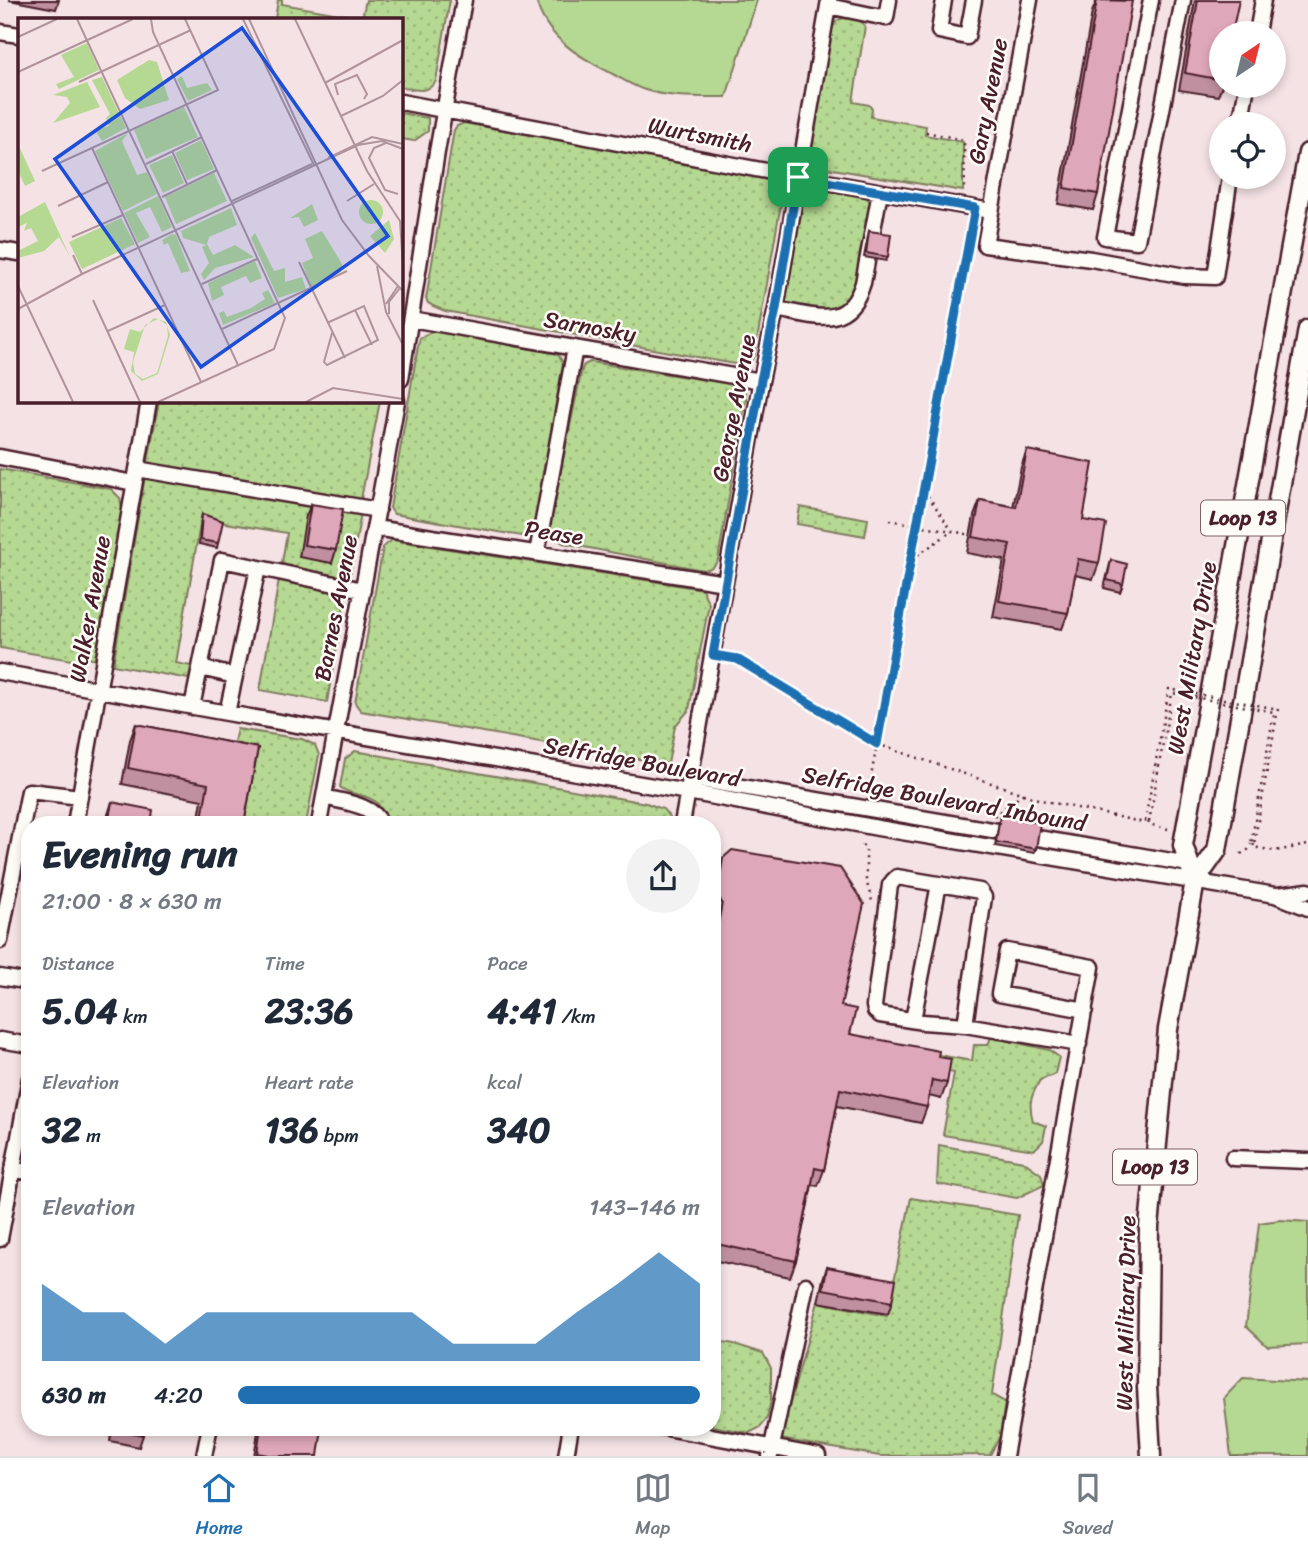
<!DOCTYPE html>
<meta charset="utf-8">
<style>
body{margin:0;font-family:Sriracha,sans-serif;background:#f2f2f3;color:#1f2937;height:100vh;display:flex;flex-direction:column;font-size:26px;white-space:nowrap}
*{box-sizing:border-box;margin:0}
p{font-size:23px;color:#747a83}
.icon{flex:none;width:38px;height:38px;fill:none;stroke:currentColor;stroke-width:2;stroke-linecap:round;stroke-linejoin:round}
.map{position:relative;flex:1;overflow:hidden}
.drawer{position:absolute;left:21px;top:816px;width:700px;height:620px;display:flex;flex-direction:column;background:#fff;border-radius:28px;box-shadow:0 4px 10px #0003}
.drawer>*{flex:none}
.needle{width:46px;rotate:35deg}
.tools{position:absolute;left:1209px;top:21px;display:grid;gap:14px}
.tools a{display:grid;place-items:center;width:77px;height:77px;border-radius:50%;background:#fff;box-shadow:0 4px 10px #0003;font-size:35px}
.pin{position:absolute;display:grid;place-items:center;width:60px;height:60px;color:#fff;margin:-30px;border-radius:14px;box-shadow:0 4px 10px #0006}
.round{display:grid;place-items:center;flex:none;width:74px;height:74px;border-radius:37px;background:#f2f2f3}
.headline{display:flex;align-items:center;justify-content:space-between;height:119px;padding:0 21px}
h1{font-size:38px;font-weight:700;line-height:52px}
.stats{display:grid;grid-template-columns:repeat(3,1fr);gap:10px;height:119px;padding:7px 21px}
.stats div{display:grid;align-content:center}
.stats b{font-size:35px;font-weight:700}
.stats small{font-size:19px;font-weight:400}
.stats p{font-size:19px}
.chart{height:196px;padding:14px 21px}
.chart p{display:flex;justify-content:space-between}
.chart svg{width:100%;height:126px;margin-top:7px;fill:#1f6fb2;opacity:.7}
ul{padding:0 21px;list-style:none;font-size:23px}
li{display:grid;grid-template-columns:112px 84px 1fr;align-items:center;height:52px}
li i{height:18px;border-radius:9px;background:#1f6fb2}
.menu{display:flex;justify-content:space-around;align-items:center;height:98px;border-top:2px solid #e0e1e3;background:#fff;font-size:19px;color:#747a83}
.menu a{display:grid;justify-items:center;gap:4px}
.menu .current{color:#1f6fb2}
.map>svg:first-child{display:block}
</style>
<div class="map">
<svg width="1308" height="1456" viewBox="0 0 1308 1456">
<defs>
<pattern id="grass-dots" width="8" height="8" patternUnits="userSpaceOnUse" patternTransform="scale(1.75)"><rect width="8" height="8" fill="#b5d892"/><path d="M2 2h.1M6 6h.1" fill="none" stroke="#9db97e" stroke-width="1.8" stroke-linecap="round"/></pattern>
</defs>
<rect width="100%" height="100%" fill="#f4e2e5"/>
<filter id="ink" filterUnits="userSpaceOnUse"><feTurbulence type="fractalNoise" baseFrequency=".0143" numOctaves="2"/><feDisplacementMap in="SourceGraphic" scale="14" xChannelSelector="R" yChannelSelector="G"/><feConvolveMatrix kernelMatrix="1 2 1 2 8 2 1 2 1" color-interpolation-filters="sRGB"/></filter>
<g filter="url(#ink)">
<path fill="url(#grass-dots)" stroke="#807c5e" stroke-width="2" d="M278 0H282V4L362 18 366 0H450L436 81C427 95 414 89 401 87V19H275Z
M843 18 859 20 865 26 853 102 869 105 872 109 871 117 926 126 925 135 963 142V191L821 167 813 161 811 151 832 29 836 21Z
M401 113 428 118V131L414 141 401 139Z
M464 123 772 178C778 182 782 185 783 192L755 352C753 361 749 364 740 365L445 311 433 306 428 303 426 299 454 130 457 126Z
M816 186 863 195 870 201 871 204 855 287 845 303 837 308 827 311 789 305 786 303 785 298 802 198C805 190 808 188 816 186Z
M433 331 554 353 559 356 563 363 537 517 530 530 522 536 394 514 390 508 418 346 420 338Z
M590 362 737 385 745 391 746 399 718 560C714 567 710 569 703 570L563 543C549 535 550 526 552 512L582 369 584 365Z
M159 401H380L361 499 147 467Z
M0 469 111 489 120 498 122 509 95 660 89 658 83 662 0 648Z
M145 476 361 513 350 574 341 577 337 595 345 599 327 702 260 690 287 533 201 519 176 663 191 666 189 679 113 665Z
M800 507 868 519 865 536 797 524Z
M392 540 702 589 709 604 689 710 675 726 668 764 361 711 355 703 383 547Z
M237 729 302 739 315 745 319 755 306 824H241L230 759Z
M355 751 646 803 663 809 670 818 668 824H388C385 818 382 808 377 803 367 793 350 796 340 787L345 759Z
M991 1037 1049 1050 1059 1057 1055 1074 1040 1080C1031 1096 1028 1103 1033 1121L1046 1126 1043 1141 1034 1150 943 1135 954 1073 921 1065 911 1050 972 1061 974 1045H988Z
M939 1145 1023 1161 1041 1174 1044 1185 1017 1198 937 1184Z
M911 1198 1018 1215 992 1395 1005 1402 1000 1436 990 1455 880 1456 780 1439 818 1302 887 1316Z
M712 1340 734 1344 763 1353 771 1368V1400L767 1418 759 1428 749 1433 712 1426Z"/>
<path fill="#b5d892" stroke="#807c5e" stroke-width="2" d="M536 0H757L726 97C699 97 670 98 645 90 633 86 622 79 611 73 579 57 545 37 536 0Z
M1280 1220 1308 1222V1344L1267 1346 1246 1326 1259 1223Z
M1243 1378 1308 1382V1456H1231L1224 1398Z"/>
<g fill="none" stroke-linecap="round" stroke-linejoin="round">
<defs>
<path id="minor" d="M944 0 939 31 967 37 974 0
M1030 0 985 245 1091 259 1185 276 1215 277 1230 177
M1151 0 1105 237 1137 241 1183 0
M828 6 886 18 889 0
M0 32 19 35
M1257 33 1263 0
M401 102 798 177 991 211
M1240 124 1247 86
M0 250 19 253
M776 309C815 316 848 331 863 283L880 192
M411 319 761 381
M401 379 437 152 464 0
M0 457 134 483
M137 469 378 510
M375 528 725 583
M537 553 575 348
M200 668 222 560 363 590
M0 672 227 713 688 792 878 828 1275 895 1308 908
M235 676 258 568
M192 707 200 668 235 676 227 713
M690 778 1189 864
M324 797C342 802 374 804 381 824
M75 824 149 401
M319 824C344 683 373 542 397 401
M682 824 761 381 776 309 829 0
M1278 895 1308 891
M0 941 29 791 80 797
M0 977 30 982
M913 1020 939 884
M965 1025 923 1022 880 1015 875 1011 874 1006 890 885 893 881 897 877 980 891 984 897 965 1025 1079 1044
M0 1040 30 1045
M1233 1158 1308 1161
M12 1170 30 1172
M0 1239 30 1078
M656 1426 818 1456
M204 1456 210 1426
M566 1456 571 1426
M770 1456 806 1285
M1005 1456 1092 967 1007 951 999 994 1085 1010"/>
<path id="major" d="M1195 881 1183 845 1308 153
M1151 1456 1147 1387 1149 1227 1168 1029 1195 881 1217 850 1308 329"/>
</defs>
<use href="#minor" stroke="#4a1f2b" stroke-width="19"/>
<use href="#major" stroke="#4a1f2b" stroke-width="23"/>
<path stroke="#4a1f2b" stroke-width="2.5" stroke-dasharray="2 5" stroke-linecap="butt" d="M926 132 964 140 965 192
M924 490 952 531 971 535
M890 520 952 531
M912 559 952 531
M726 657 736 659 877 744 1041 800 1145 823V821
M868 793 973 222
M994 816 1024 793
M1149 822 1148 824 1168 829
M1254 844 1253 847 1275 851 1308 845
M862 845 865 847 866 850V880L872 901
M1241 854 1248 850 1251 844"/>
<use href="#minor" stroke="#fdfcf7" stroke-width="14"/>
<use href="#major" stroke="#fdfcf7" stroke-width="18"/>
<path stroke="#4a1f2b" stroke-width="2.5" stroke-dasharray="2 5" stroke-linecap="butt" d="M1145 821 1169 689 1278 709 1254 844
M1149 822 1172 693 1274 712 1251 844"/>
</g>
<path fill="#c090a0" stroke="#4a1f2b" stroke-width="2" d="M9 0H59L56 9Z
M1097 0H1126L1098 194 1093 210 1058 204 1092 12Z
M1195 0H1239L1222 33V86L1218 96 1179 90Z
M869 231 888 257 886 261 864 257Z
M1027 450 1083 520 1099 563 1093 579 1075 575 1068 613 1062 629 993 617 1004 560 967 553 974 516 980 500 1013 507 1021 467Z
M311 504 336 550 332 563 299 557 306 516Z
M202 514 218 543 217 548 199 544 201 519Z
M1111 560 1123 584 1120 592 1104 588Z
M136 724 258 748 244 824H198L202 800 122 784 130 740Z
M112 802 151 824H105Z
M1000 816 1036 849 1034 853 995 846Z
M723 858 841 1006 850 1034 938 1057 947 1083 941 1099 929 1096 927 1107 921 1123 837 1106 824 1170 818 1186 812 1185 796 1261 790 1277 712 1260V939L716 919 712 913V901L717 874Z
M827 1267 892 1302 888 1314 818 1302 823 1279Z
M85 1426H144L143 1435 139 1447 110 1441 111 1436 84 1431Z
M259 1426H316L318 1456H254Z"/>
<path fill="#dfa7ba" stroke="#4a1f2b" stroke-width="2" d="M1097 0 1132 1 1098 194 1064 188Z
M1198 0H1239L1232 33H1222V80L1185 73Z
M869 231 891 234 888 257 866 253Z
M1027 450 1093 463 1083 520 1106 524 1099 563 1078 559 1068 613 999 601 1010 544 973 537 980 500 1016 507Z
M311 504 343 509 336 550 304 545Z
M202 514 223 521 218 543 200 540Z
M1111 560 1127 564 1123 584 1107 580Z
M136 724 258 748 244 824H201L208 784 128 768Z
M112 802 153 810 151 824H108Z
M1000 816 1040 823 1036 849 996 842Z
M732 850 840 868 864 904 841 1006 856 1009 850 1034 939 1051 938 1057 951 1059 947 1083 932 1080 927 1107 840 1089 824 1170 815 1168 796 1261 712 1243V956L722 903 717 894 723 858Z
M827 1267 896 1280 892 1302 823 1289Z
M115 1426H144L143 1435 114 1429Z
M261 1426H316L322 1428 318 1456H273L257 1453Z"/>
</g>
<g fill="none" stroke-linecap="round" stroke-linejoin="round" filter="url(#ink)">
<defs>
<path id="route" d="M798 177 975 208 877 744 737 659 713 655 761 380 776 309Z"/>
</defs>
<use href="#route" stroke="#fff" stroke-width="14"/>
<use href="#route" stroke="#1f6fb2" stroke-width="9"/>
</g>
<g text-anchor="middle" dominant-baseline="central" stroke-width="5" stroke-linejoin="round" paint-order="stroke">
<g fill="#fdfcf7" stroke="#806168" stroke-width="2">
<rect x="1201" y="500.5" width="84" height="35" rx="5"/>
<rect x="1113" y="1149.5" width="84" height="35" rx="5"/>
</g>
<g font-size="21" font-weight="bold" fill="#4a1f2b">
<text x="1243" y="518">Loop 13</text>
<text x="1155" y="1167">Loop 13</text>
</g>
<g font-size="23" fill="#4a1f2b" stroke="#fdfcf7">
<text transform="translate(988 101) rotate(-79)">Gary Avenue</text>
<text transform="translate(700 135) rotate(11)">Wurtsmith</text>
<text transform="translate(590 327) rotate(10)">Sarnosky</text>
<text transform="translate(734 408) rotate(-79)">George Avenue</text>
<text transform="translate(554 533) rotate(9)">Pease</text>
<text transform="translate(336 608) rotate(-79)">Barnes Avenue</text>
<text transform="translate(90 609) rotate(-80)">Walker Avenue</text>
<text transform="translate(1192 658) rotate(-80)">West Military Drive</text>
<text transform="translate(642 762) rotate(10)">Selfridge Boulevard</text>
<text transform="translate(944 799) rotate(10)">Selfridge Boulevard Inbound</text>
<text transform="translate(1126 1313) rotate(-89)">West Military Drive</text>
</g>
</g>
<g transform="translate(18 18)">
<rect width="385" height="385" fill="#f4e2e5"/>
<path d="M69 25 81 52 41 71 38 66 56 59 43 37ZM164 58 169 70 189 65 194 72 170 83 159 61ZM84 59 108 110 84 123 77 112 91 108 88 100 92 96 74 62ZM69 64 82 89 35 105 52 85 49 79 35 77ZM166 89 180 119 128 141 116 112ZM110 115 104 123 119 157 129 154 139 176 105 193 77 133ZM183 122 196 151 169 162 157 135ZM0 126 17 163 7 168 0 153ZM154 137 166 165 145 175 131 147ZM196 155 209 183 158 206 147 179ZM140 178 154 209 144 214 132 189 118 195 132 219 120 225 106 195ZM27 184 52 239 41 219 26 233 0 240V233L20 223 13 210 6 213 9 205 0 209V199ZM294 186 300 202 286 209 281 199 272 200ZM213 190 219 207 191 219 189 226 195 237 217 227 236 239 197 250 186 262 183 256 191 245 184 229 188 227 165 220 163 213ZM103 200 117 226 64 251 51 224ZM232 205 256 253 267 250V264L284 259 288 271 260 280 233 220 237 215ZM304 213 324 246 323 254 293 269 284 245 295 240 287 221ZM154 216 158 217 172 253 163 255 150 225 146 227 144 222ZM237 243 244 260 232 265 228 258 203 269 206 277 194 283 190 265ZM250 272 257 285 205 307 201 295 206 293 209 299 233 290 247 281 244 275Z" fill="#b5d892"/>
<path d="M131 42 139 44 151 82 122 91 107 80 99 62ZM341 194a12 12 0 1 1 24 0a12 12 0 1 1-24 0ZM371 202 376 221 367 235 352 218ZM136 300 148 304 152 317 140 356 124 363 113 353 116 334 106 331 112 311 122 314ZM140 301 149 307 150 318 139 355 125 361 117 356 115 344 127 307Z" fill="#b5d892" fill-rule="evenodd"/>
<path fill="none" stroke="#b0949b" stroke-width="2" d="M59 1 220 347M133 1 135 14 267 300 256 331 140 384M225 1 296 147M231 1 324 202 351 238 385 273M277 1 349 153 382 203 385 249M0 19 39 1M0 54 115 1M61 64 173 12M307 65 385 22M320 77 317 66 339 57 349 76 346 81M323 98 365 78 385 62M368 125 356 130 351 140 367 172 380 176M74 130 183 364M154 133 169 166M310 140 354 119 385 126M128 146 184 119M24 153 200 72 167 1M144 179 199 152M214 183 294 146M329 183 356 166M40 188 90 164M54 219 105 197M55 237 64 256M281 244 327 340M359 248 368 294 385 327M184 266 239 241M0 268 55 384M75 282 122 384M368 286 380 268M0 291 64 256 340 127 364 123 385 131M337 292 354 327M371 296V284L382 270M309 305 346 288 360 322 309 347 306 344 314 315M204 311 329 253M90 313 147 287M288 384 315 370 385 381"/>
<path fill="#1d4ed8" fill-opacity="0.15" stroke="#1d4ed8" stroke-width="3.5" d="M224 10 370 218 183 349 37 141Z"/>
<rect width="385" height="385" fill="none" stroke="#4a1f2b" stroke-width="3.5"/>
</g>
</svg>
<div class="tools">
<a><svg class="needle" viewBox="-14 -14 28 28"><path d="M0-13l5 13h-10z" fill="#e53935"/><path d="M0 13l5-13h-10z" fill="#747a83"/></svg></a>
<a><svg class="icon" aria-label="locate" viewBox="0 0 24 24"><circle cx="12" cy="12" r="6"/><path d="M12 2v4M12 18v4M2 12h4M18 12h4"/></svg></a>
</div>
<div class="pin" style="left:798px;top:177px;background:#1e9e55"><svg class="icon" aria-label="arrive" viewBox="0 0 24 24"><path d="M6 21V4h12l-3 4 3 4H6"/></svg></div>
<section class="drawer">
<div class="headline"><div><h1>Evening run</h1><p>21:00 · 8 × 630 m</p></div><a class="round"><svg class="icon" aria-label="share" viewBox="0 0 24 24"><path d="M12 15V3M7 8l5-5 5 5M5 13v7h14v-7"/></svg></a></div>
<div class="stats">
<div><p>Distance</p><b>5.04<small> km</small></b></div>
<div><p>Time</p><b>23:36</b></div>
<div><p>Pace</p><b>4:41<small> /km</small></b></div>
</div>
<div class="stats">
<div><p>Elevation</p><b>32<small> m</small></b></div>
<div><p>Heart rate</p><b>136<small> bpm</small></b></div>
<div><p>kcal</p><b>340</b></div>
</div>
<div class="chart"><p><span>Elevation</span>143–146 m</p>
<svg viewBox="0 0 160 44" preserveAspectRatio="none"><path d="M0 44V17L10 27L20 27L30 38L40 27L50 27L60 27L70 27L80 27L90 27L100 38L110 38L120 38L130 27L140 17L150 6L160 17V44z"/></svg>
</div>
<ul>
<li><b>630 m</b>4:20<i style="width:100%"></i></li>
</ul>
</section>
</div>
<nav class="menu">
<a class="current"><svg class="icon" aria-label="home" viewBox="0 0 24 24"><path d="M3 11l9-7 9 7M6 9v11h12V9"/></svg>Home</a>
<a><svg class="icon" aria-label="map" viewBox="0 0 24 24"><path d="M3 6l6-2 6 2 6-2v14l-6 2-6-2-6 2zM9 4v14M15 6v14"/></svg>Map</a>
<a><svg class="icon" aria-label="saved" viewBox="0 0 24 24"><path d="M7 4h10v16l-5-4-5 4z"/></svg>Saved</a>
</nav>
